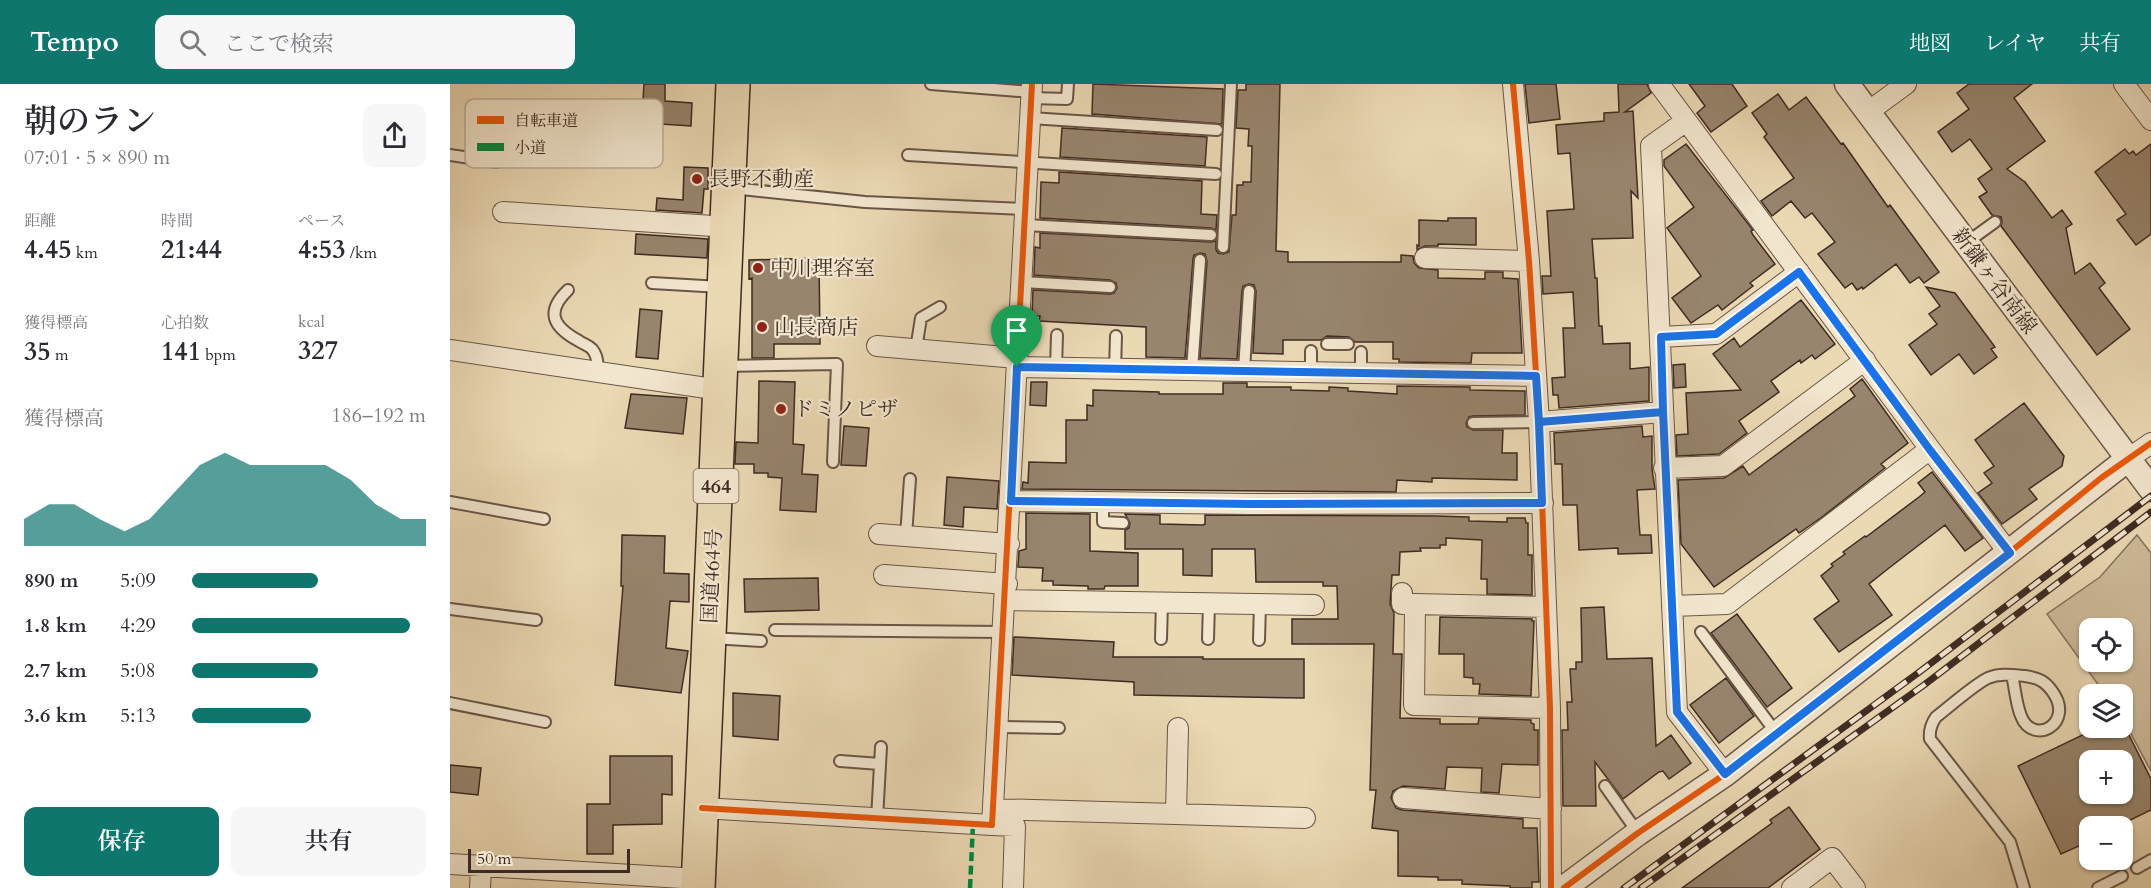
<!DOCTYPE html>
<html lang="ja">
<meta charset="utf-8">
<style>
body{margin:0;font-family:Cardo,"Noto Serif JP",serif;background:#f7f7f7;color:#2b2b33;height:100vh;display:flex;flex-direction:column;font-size:22px;white-space:nowrap}
*{box-sizing:border-box;margin:0}
p{font-size:20px;color:#7c7c81}
.icon{flex:none;width:33px;height:33px;fill:none;stroke:currentColor;stroke-width:2;stroke-linecap:round;stroke-linejoin:round}
.map{position:relative;flex:1;overflow:hidden}
.details{display:flex;flex-direction:column;background:#fff;width:450px}
.details>*{flex:none}
.tools{position:absolute;left:1629px;top:534px;display:grid;gap:12px}
.tools a{display:grid;place-items:center;width:54px;height:54px;border-radius:12px;background:#fff;box-shadow:0 2px 4px #0004;font-size:30px}
.scale{position:absolute;left:18px;bottom:15px;width:162px;box-sizing:border-box;padding-left:6px;border:3px solid #3e2b23;border-top:0;font-size:16px;line-height:21px;white-space:nowrap;color:#3e2b23;-webkit-text-stroke:4px #f2e6ce;paint-order:stroke}
.pin{position:absolute;display:grid;place-items:center;width:51px;height:51px;color:#fff;margin:-62px -26px;border-radius:50% 50% 50% 0;rotate:-45deg;box-shadow:0 0 6px #0007}
.pin .icon{rotate:45deg}
.round{display:grid;place-items:center;flex:none;width:63px;height:63px;border-radius:12px;background:#f7f7f7}
.overview{display:flex;align-items:center;justify-content:space-between;height:102px;padding:0 24px}
h1{font-size:33px;font-weight:600;line-height:45px}
.stats{display:grid;grid-template-columns:repeat(3,1fr);gap:9px;height:102px;padding:6px 24px}
.stats div{display:grid;align-content:center}
.stats b{font-size:26px;font-weight:600}
.stats small{font-size:16px;font-weight:400}
.stats p{font-size:16px}
.chart{height:168px;padding:12px 24px}
.chart p{display:flex;justify-content:space-between}
.chart svg{width:100%;height:108px;margin-top:6px;fill:#0f766e;opacity:.7}
.button{display:flex;gap:12px;margin-top:auto;padding:12px 24px}
.button a{flex:1;height:69px;border-radius:12px;background:#0f766e;color:#fff;font-size:24px;font-weight:600;line-height:69px;text-align:center}
.button a+a{background:#f7f7f7;color:#2b2b33}
ul{padding:0 24px;list-style:none;font-size:20px}
li{display:grid;grid-template-columns:96px 72px 1fr;align-items:center;height:45px}
li i{height:15px;border-radius:8px;background:#0f766e}
header{display:flex;align-items:center;gap:36px;box-sizing:border-box;height:84px;padding:0 30px;background:#0f766e;color:#fff}
header strong{font-size:28px}
nav{display:flex;gap:33px;margin-inline-start:auto;font-size:21px}
.search{width:420px;height:54px;background:#f7f7f7;display:flex;align-items:center;gap:15px;box-sizing:border-box;padding:0 21px;border-radius:12px;color:#7c7c81;font-size:22px}
main{display:flex;flex:1;min-height:0}
.map>svg:first-child{display:block}
</style>
<header>
<strong>Tempo</strong>
<div class="search"><svg class="icon" aria-label="search" viewBox="0 0 24 24"><circle cx="10" cy="10" r="6"/><path d="M15 15l6 6"/></svg>ここで検索</div>
<nav><a>地図</a><a>レイヤ</a><a>共有</a></nav>
</header>
<main>
<section class="details">
<div class="overview"><div><h1>朝のラン</h1><p>07:01 · 5 × 890 m</p></div><a class="round"><svg class="icon" aria-label="share" viewBox="0 0 24 24"><path d="M12 15V3M7 8l5-5 5 5M5 13v7h14v-7"/></svg></a></div>
<div class="stats">
<div><p>距離</p><b>4.45<small> km</small></b></div>
<div><p>時間</p><b>21:44</b></div>
<div><p>ペース</p><b>4:53<small> /km</small></b></div>
</div>
<div class="stats">
<div><p>獲得標高</p><b>35<small> m</small></b></div>
<div><p>心拍数</p><b>141<small> bpm</small></b></div>
<div><p>kcal</p><b>327</b></div>
</div>
<div class="chart"><p><span>獲得標高</span>186–192 m</p>
<svg viewBox="0 0 160 44" preserveAspectRatio="none"><path d="M0 44V33L10 27L20 27L30 33L40 38L50 33L60 22L70 11L80 6L90 11L100 11L110 11L120 11L130 17L140 27L150 33L160 33V44z"/></svg>
</div>
<ul>
<li><b>890 m</b>5:09<i style="width:54%"></i></li>
<li><b>1.8 km</b>4:29<i style="width:93%"></i></li>
<li><b>2.7 km</b>5:08<i style="width:54%"></i></li>
<li><b>3.6 km</b>5:13<i style="width:51%"></i></li>
</ul>
<div class="button"><a>保存</a><a>共有</a></div>
</section>
<div class="map">
<svg width="1701" height="804" viewBox="0 0 1701 804">
<rect width="100%" height="100%" fill="#ebd9b4"/>
<filter id="stains"><feTurbulence type="fractalNoise" baseFrequency=".00333" numOctaves="4"/><feColorMatrix values="0 0 0 0 .2 0 0 0 0 .09 0 0 0 0 .02 0 0 0 .5 -.17"/></filter>
<radialGradient id="worn" r=".72"><stop offset=".6" stop-color="#630" stop-opacity="0"/><stop offset="1" stop-color="#630" stop-opacity=".3"/></radialGradient>
<path fill="#cebb9b" stroke="#86735f" stroke-width="1.5" fill-rule="evenodd" d="M1687 451 1701 469V687L1673 635 1672 610H1655L1597 530 1650 493ZM1640 544H1672V578H1640Z"/>
<path fill="#98856e" stroke="#3e2b23" stroke-width="1.5" fill-rule="evenodd" d="M194 0H215V17L242 19 241 42 211 40 210 50 191 48Z
M643 0 773 5 772 40 642 30Z
M796 0H830L826 167 838 168V178H951V171L963 172 964 179 969 184 988 186V194L1035 195V188H1053V194L1068 195 1072 269H1022L1021 279 949 278V275H943V258H905L899 253 877 252 871 256H833V270L803 269 806 207 804 201 799 200 793 202 792 207 787 275 750 274 757 177 755 170 750 169 744 171 743 175 735 274 696 273V243L589 237 590 232H582L583 206 660 210 664 209 667 204 666 199 660 196 584 191 585 163 590 164V149L761 158 766 157V166L768 169 773 170 779 168 782 131H786L787 101H793V98H801L802 62H798L799 45 786 44 788 6H796Z
M1075 0H1106L1110 35 1079 39Z
M1168 0H1197L1201 9 1175 28 1183 27 1188 114 1181 107 1183 154 1142 155 1145 194H1147L1149 242H1152L1153 260 1180 259V285L1199 283V317L1109 324 1108 311H1103L1102 294 1115 293 1113 244H1125L1123 208 1093 210 1092 192H1101L1097 127 1124 125 1120 69 1108 70 1106 41 1154 37V29L1169 28Z
M1239 0H1282L1297 22 1261 48 1247 29 1255 22Z
M1519 0H1582L1564 14 1595 57 1557 85 1575 98 1602 134 1612 126 1622 140 1616 144 1625 190 1640 179 1655 199 1649 204 1680 245 1647 271 1551 142 1552 138 1551 133 1542 131 1529 113 1537 108 1528 95 1542 85 1520 55 1502 68 1488 48 1519 25 1507 9Z
M1328 10 1339 26 1356 13 1391 60 1393 59 1438 123 1440 121 1489 188 1474 199 1469 193 1460 199 1446 180 1413 205 1412 203 1407 206 1402 199 1395 204 1368 170 1385 158 1362 129 1355 134 1341 117 1322 132 1311 117 1344 94 1314 53 1317 50 1302 29Z
M612 44 757 53 755 82 610 73Z
M1236 60 1303 146 1301 147 1303 151 1325 180 1300 199 1303 202 1272 226 1268 221 1241 239 1222 214 1251 192 1217 144 1244 123 1214 82V76Z
M1701 60V150L1686 161 1667 136 1676 130 1645 88 1675 65 1679 70 1683 67 1686 71Z
M234 83 258 84V105H254L252 129 206 126 207 114 233 116Z
M609 88 752 97 751 130 767 131 766 146 761 144 590 134 591 98 609 99Z
M998 134H1026V161L988 160V162H975L967 166V161L969 162V136L998 137Z
M186 150 258 155 257 174 185 170Z
M369 174 370 260H324V274H302V194L299 195V176Z
M1476 203 1505 209 1545 263 1541 265 1547 273 1524 290 1509 270 1481 291 1459 261 1487 240 1479 230 1490 222Z
M1351 216 1385 260 1365 275 1362 271 1351 279 1350 276 1321 297 1329 308 1289 337 1297 349 1269 370 1227 372 1226 351 1238 350 1236 309 1291 306 1263 270 1284 254 1290 263Z
M190 225 212 227 208 275 186 273Z
M1235 280 1236 303 1224 304 1223 281Z
M1412 295 1458 359 1431 380 1435 384 1372 433 1349 449 1346 445 1264 503 1231 460 1228 396 1274 394 1293 382 1299 391 1405 312 1400 305Z
M309 297 345 298 343 360 354 361 352 390 368 391 366 428 330 426 332 394 318 393V389H304V380H285L286 358 308 359Z
M581 298H597L596 322 580 321Z
M773 299H797V303H841V306L879 307V303L898 304V307L947 310V302L1020 303V306L1075 307V331L1023 332 1019 333 1016 339 1017 343 1023 346H1053L1052 369H1067V396L982 394V398L947 396 946 408 572 405 573 398 578 399 579 378 616 379V336H637V321L643 322V306L709 308V310H773Z
M181 310 237 314 233 350 175 344Z
M1574 319 1614 372 1612 382 1579 405 1587 415 1552 440 1528 409 1542 399 1534 389 1544 382 1525 356Z
M394 342 419 344 416 382 391 381Z
M1192 342 1193 353 1202 352V385L1205 405 1187 406 1189 439 1190 451H1201L1202 469 1168 470V464L1129 466 1127 421H1113L1112 380H1105L1104 349Z
M1482 388 1533 454 1515 467 1495 441 1439 484 1419 500 1442 531 1389 568 1364 535 1389 517 1371 492 1383 482 1381 480 1395 470 1393 468 1415 452 1416 453 1469 413 1475 408 1468 399Z
M497 393 549 397 547 425 514 423 513 443 494 441Z
M576 429 640 430V467L688 469V502H655L654 505H638V502L603 501V497H592L593 484 568 483 569 467 576 465Z
M675 430 710 431V440L753 441 755 440V431L986 432 1019 433V437L1057 438V434H1075L1076 439H1078V471H1082V511L1037 510V495H1031L1032 456 996 454V461H990V464H970L971 467 950 468 949 491H942L940 520 944 529 943 570H952L950 634 990 635V640H1028L1029 634 1081 636V639L1084 640V646H1088V681L1052 680 1049 709 1031 708 1032 684 997 683 995 705 953 702 943 707 941 714 946 724 952 726 1073 735V744H1087L1089 798H1082V804H1060V802L1012 800V796H988V793L948 792V747L922 744 926 706H920L924 560H842V535H888L887 502H873V498H806L805 465H762V492L733 491V465H675V446L679 444 680 439Z
M172 451 215 452 214 489 239 490V518L220 517 216 564 238 567 231 609 165 601 173 502H171Z
M368 494 369 526 295 528 294 495Z
M1154 523 1157 575 1202 574 1206 662 1221 651 1241 679 1219 695 1213 687 1209 688 1173 715 1145 678 1146 722H1113L1112 646H1118L1117 618H1122L1120 585H1126V578H1132L1131 524Z
M1287 530 1342 604 1317 623 1261 549Z
M990 533 1082 535V537H1084L1081 612 1029 610 1030 600H1023V594L1014 593V570H989Z
M564 553 664 558 663 573H753V575H854V614L684 611V598L562 591Z
M1276 594 1304 632 1269 659 1240 621Z
M283 609 330 612 328 656 283 652Z
M1672 637 1701 695V726L1668 742H1640V757L1611 770 1568 682 1647 644H1672ZM1640 676H1672V710H1640Z
M160 672H222V711L212 710V740L163 741V770H137V720H160Z
M0 681 31 684 28 711 0 708Z
M1339 723 1370 765 1318 804H1232L1322 739 1320 736Z"/>
<g fill="none" stroke-linecap="round" stroke-linejoin="round">
<defs>
<path id="service" d="M481 0 582 8
M581 14 617 15 618 0
M580 34 767 46
M0 71 46 78
M458 71 766 90
M282 104 415 118 576 125
M575 141 761 151
M1516 159 1545 138
M773 163 781 0
M572 198 660 203
M202 199 271 203
M118 206C95 228 103 243 129 257 133 260 138 261 142 265 147 271 148 280 147 287
M877 260H898
M466 265 471 234 490 223
M274 282 387 280 383 378
M606 284 607 251
M665 285 666 252
M742 286 750 176
M794 286 799 207
M861 288V267
M911 289V268
M1023 339 1089 338
M0 418 94 435
M653 418V438L673 439
M456 452 460 395
M0 525 86 536
M325 546 554 548
M1251 548 1327 650
M262 554 311 557
M711 555 712 518
M758 555 759 519
M809 556 810 520
M1562 591C1565 604 1566 620 1571 632 1583 663 1626 639 1602 607 1595 597 1588 594 1575 592 1563 591 1550 589 1538 594 1525 600 1499 623 1486 633 1481 640 1479 646 1480 655L1560 758 1574 804
M0 619 95 638
M548 643 609 644
M390 677 430 680
M1155 702 1188 749
M427 735 431 663
M1687 784 1701 776
M1648 804 1672 792"/>
<path id="minor" d="M1063 0 1079 177 1089 338 1100 624 1101 804
M1209 0 1480 365 1559 469
M1674 0 1701 36
M1418 28 1456 0
M1236 37 1201 62 1227 628 1275 690
M53 128 278 143
M975 174 1079 177
M1211 253 1266 250 1349 188
M427 262 567 274
M0 266 270 306
M567 283 1086 292
M1089 338 1213 328
M1678 375 1701 359
M1214 384 1273 382 1415 276
M561 417 801 420 1093 419
M429 450 559 460
M434 491 557 500
M952 509V520H965
M556 516 864 521
M1222 522 1277 520 1480 365
M1096 523 965 520 964 621 1100 624
M953 714 1101 725
M252 724 542 741 582 0
M543 725 726 730 728 644
M726 730 855 734
M542 741 565 742 563 804
M0 780 249 795
M30 804 31 783
M1342 804 1382 774 1405 804"/>
<path id="tertiary" d="M1397 0 1701 405
M1114 804 1188 749 1275 690 1678 375"/>
<path id="trunk" d="M248 804 283 0"/>
</defs>
<use href="#service" stroke="#695647" stroke-width="14"/>
<use href="#minor" stroke="#695647" stroke-width="22"/>
<use href="#tertiary" stroke="#695647" stroke-width="27"/>
<use href="#trunk" stroke="#3e2b23" stroke-width="36"/>
<use href="#service" stroke="#f2e6ce" stroke-width="10"/>
<use href="#minor" stroke="#f2e6ce" stroke-width="20"/>
<use href="#tertiary" stroke="#f2e6ce" stroke-width="24"/>
<use href="#trunk" stroke="#ebd9b4" stroke-width="33"/>
<defs>
<path id="rail" d="M1174 804 1468 589 1701 412
M1191 804 1474 601 1701 428"/>
</defs>
<use href="#rail" stroke="#3e2b23" stroke-width="7"/>
<use href="#rail" stroke="#f2e6ce" stroke-width="4.5" stroke-dasharray="14" stroke-linecap="butt"/>
<path stroke="#00873e" stroke-width="4.5" stroke-dasharray="9 4.5" stroke-linecap="butt" d="M520 804 523 740"/>
<defs>
<path id="cycleway" d="M1063 0 1079 177 1089 338 1100 624 1101 804
M252 724 542 741 582 0
M1114 804 1188 749 1275 690 1559 469 1651 394 1701 359"/>
</defs>
<use href="#cycleway" stroke="#f2e6ce" stroke-width="10"/>
<use href="#cycleway" stroke="#e8590c" stroke-width="6"/>
</g>
<g fill="none" stroke-linecap="round" stroke-linejoin="round">
<defs>
<path id="route" d="M567 283 561 417 801 420 1092 419 1089 338 1213 328 1227 628 1275 690 1560 469 1480 366 1349 188 1266 250 1211 253 1213 328 1089 338 1086 292 567 283"/>
</defs>
<use href="#route" stroke="#fff" stroke-width="12"/>
<use href="#route" stroke="#1a73e8" stroke-width="8"/>
</g>
<g fill="#8f2418" stroke="#f2e6ce" stroke-width="2">
<circle cx="247" cy="95" r="6"/>
<circle cx="308" cy="184" r="6"/>
<circle cx="312" cy="243" r="6"/>
<circle cx="331" cy="325" r="6"/>
</g>
<g text-anchor="middle" dominant-baseline="central" stroke-width="4.5" stroke-linejoin="round" paint-order="stroke">
<rect fill="#f2e6ce" stroke="#746356" stroke-width="1.5" x="243.5" y="385" width="45" height="34" rx="4.5"/>
<g font-size="20" font-weight="bold" fill="#3e2b23">
<text x="266" y="402">464</text>
</g>
<g font-size="21" fill="#3e2b23" stroke="#f2e6ce" text-anchor="start">
<text x="259" y="95">長野不動産</text>
<text x="320" y="184">中川理容室</text>
<text x="324" y="243">山長商店</text>
<text x="343" y="325">ドミノピザ</text>
</g>
<g font-size="21" fill="#3e2b23" stroke="#f2e6ce">
<text transform="translate(1544 197) rotate(53)">新鎌ヶ谷南線</text>
<text transform="translate(262 492) rotate(-87)">国道464号</text>
</g>
</g>
<rect x="15" y="15" width="198" height="69" rx="9" fill="#f2e6ce" stroke="#bcae9b" stroke-width="1.5"/>
<rect x="27" y="32" width="27" height="8" fill="#e8590c"/>
<rect x="27" y="59" width="27" height="8" fill="#00873e"/>
<g font-size="16" fill="#3e2b23">
<text x="64" y="42">自転車道</text>
<text x="64" y="69">小道</text>
</g>
<rect width="100%" height="100%" filter="url(#stains)"/>
<rect width="100%" height="100%" fill="url(#worn)"/>
</svg>
<div class="tools">
<a><svg class="icon" aria-label="locate" viewBox="0 0 24 24"><circle cx="12" cy="12" r="6"/><path d="M12 2v4M12 18v4M2 12h4M18 12h4"/></svg></a>
<a><svg class="icon" aria-label="layers" viewBox="0 0 24 24"><path d="M12 4l9 5-9 5-9-5zM3 14l9 5 9-5"/></svg></a>
<a>+</a>
<a>−</a>
</div>
<div class="scale">50 m</div>
<div class="pin" style="left:567px;top:283px;background:#1e9e55"><svg class="icon" aria-label="arrive" viewBox="0 0 24 24"><path d="M6 21V4h12l-3 4 3 4H6"/></svg></div>
</div>
</main>
